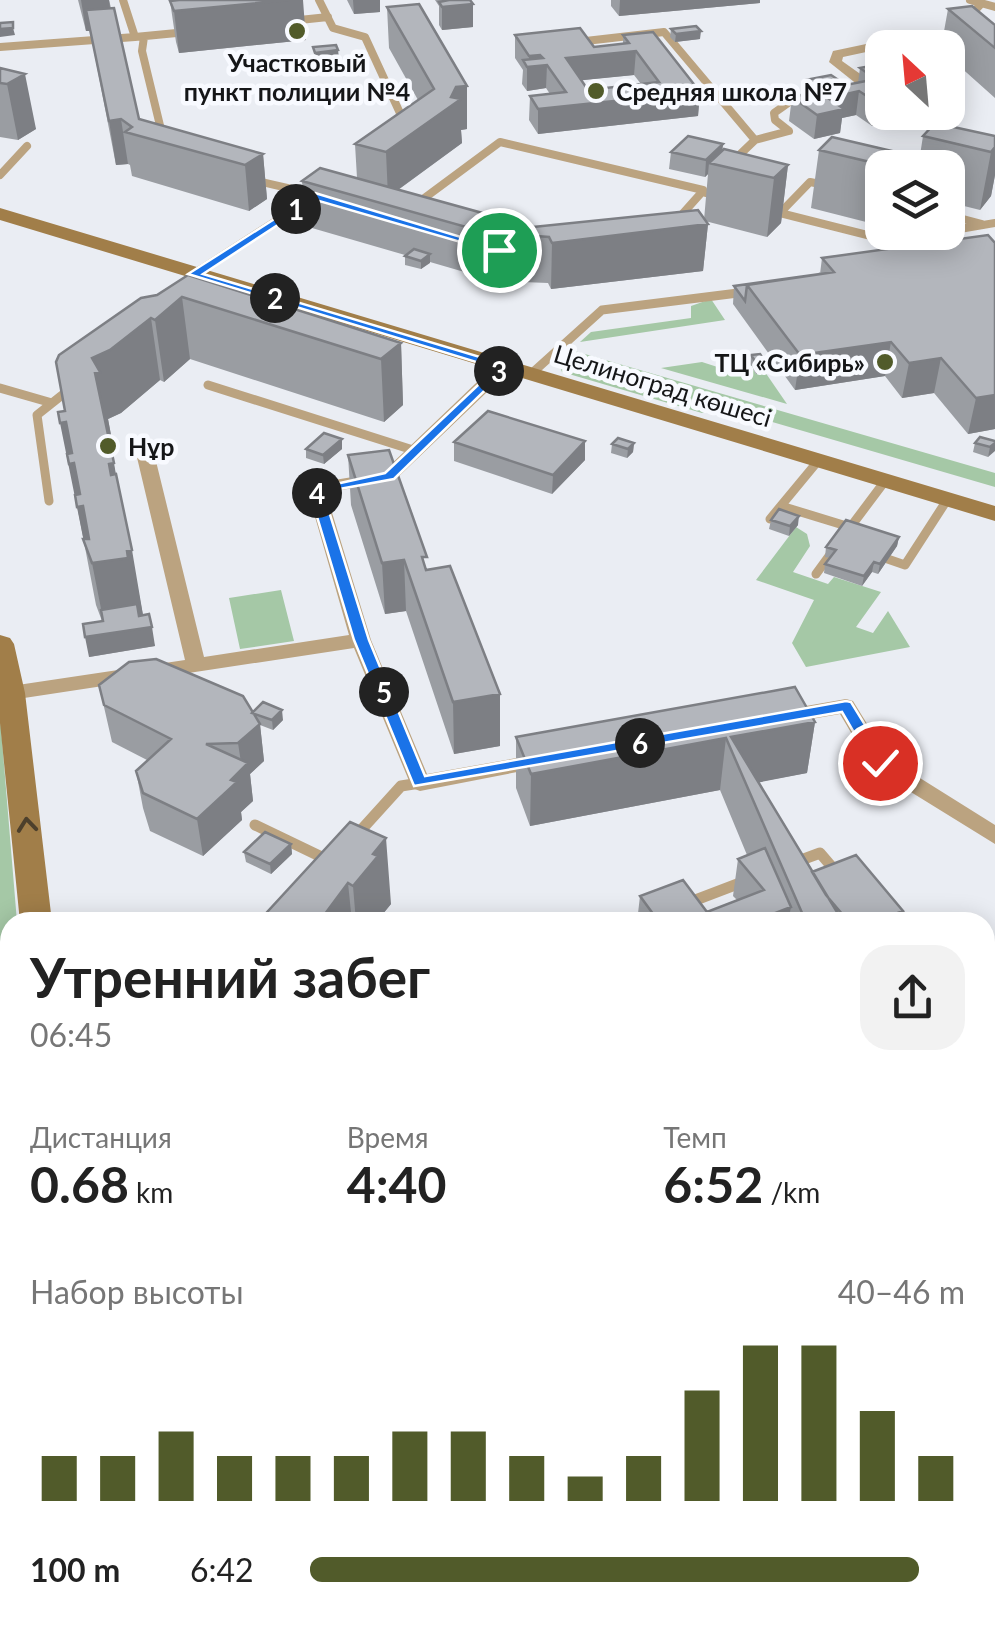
<!DOCTYPE html>
<html lang="ru">
<meta charset="utf-8">
<style>
body{margin:0;font-family:Lato,sans-serif;background:#f2f2f2;color:#222;height:100vh;display:flex;flex-direction:column;font-size:38px;white-space:nowrap}
*{box-sizing:border-box;margin:0}
p{font-size:32px;color:#767676}
.icon{flex:none;width:55px;height:55px;fill:none;stroke:currentColor;stroke-width:2;stroke-linecap:round;stroke-linejoin:round}
.map{position:relative;flex:1;overflow:hidden}
.side{position:absolute;left:0px;top:912px;width:995px;height:718px;display:flex;flex-direction:column;background:#fff;border-radius:30px 30px 0 0;box-shadow:0 5px 25px #0003}
.side>*{flex:none}
.needle{width:65px;rotate:334deg}
.tools{position:absolute;left:865px;top:30px;display:grid;gap:20px}
.tools a{display:grid;place-items:center;width:100px;height:100px;border-radius:20px;background:#fff;box-shadow:0 5px 25px #0003;font-size:50px}
.pin{position:absolute;display:grid;place-items:center;width:85px;height:85px;color:#fff;margin:-42px;border:5px solid #fff;border-radius:50%;box-shadow:0 2px 10px #0007}
.km{position:absolute;width:50px;height:50px;margin:-25px;border-radius:50%;background:#222;color:#fff;font-size:28px;line-height:50px;text-align:center}
.round{display:grid;place-items:center;flex:none;width:105px;height:105px;border-radius:30px;background:#f2f2f2}
.summary{display:flex;align-items:center;justify-content:space-between;height:170px;padding:0 30px}
h1{font-size:55px;font-weight:700;line-height:75px}
.stats{display:grid;grid-template-columns:repeat(3,1fr);gap:15px;height:170px;padding:10px 30px}
.stats div{display:grid;align-content:center}
.stats b{font-size:50px;font-weight:700}
.stats small{font-size:28px;font-weight:400}
.stats p{font-size:28px}
.chart{height:280px;padding:20px 30px}
.chart p{display:flex;justify-content:space-between}
.chart svg{width:100%;height:180px;margin-top:10px;stroke:#515b2a;stroke-width:6}
ul{padding:0 30px;list-style:none;font-size:32px}
li{display:grid;grid-template-columns:160px 120px 1fr;align-items:center;height:75px}
li i{height:25px;border-radius:12px;background:#515b2a}
.map>svg:first-child{display:block}
</style>
<div class="map">
<svg width="995" height="1629" viewBox="0 0 995 1629">
<rect width="100%" height="100%" fill="#eaedf3"/>
<path fill="#a5c8a6" d="M711 299 725 320 580 342 591 332 691 318V306Z
M571 350 995 473V487L721 407 702 413 562 372 558 362Z
M702 362 736 373 750 364 756 374 765 372 787 404 661 368Z
M796 527 807 534 810 546 793 572 828 584 834 577 881 592 856 627 873 633 888 611 910 647 806 667 792 643 814 600 756 580Z
M281 590 294 641 240 649 229 598Z
M0 716 17 922H10V1478L0 1481Z
M10 1512V1620H87V1629H0V1515Z"/>
<g fill="none" stroke-linecap="round" stroke-linejoin="round">
<path stroke="#bba380" stroke-width="8" d="M123 0 135 37 187 32
M319 0 333 28 365 37 405 124
M970 0 995 7
M290 21 328 17
M965 21 981 4
M144 37 142 51 163 138
M577 42 664 32 755 140 731 163
M0 47 135 37
M755 140 789 131 775 120 774 113 791 101 805 98
M0 175 27 146
M253 180 318 195
M415 205 500 142 703 190
M772 211 780 213 810 182 825 185
M780 213 879 238 935 232
M948 215 982 224
M677 220 702 192 720 197
M948 231 995 223
M198 271 315 196"/>
<path stroke="#bba380" stroke-width="9" d="M194 274 202 269
M531 374 602 310 746 292
M208 385 413 450
M0 388 52 403
M49 501 37 415 71 388
M781 506 853 528
M770 519 818 461
M846 533 885 481
M876 555 905 565 947 500
M816 574 835 548"/>
<path stroke="#bba380" stroke-width="11" d="M255 825 332 862
M353 839 401 786 420 783
M793 863 820 853 838 874
M685 904 748 880"/>
<path stroke="#bba380" stroke-width="15" d="M985 1481 995 1478
M427 1620 429 1629"/>
<path fill="#bba380" fill-rule="evenodd" d="M904 36 908 37V43L843 57 842 61 873 83V89H863L829 62 833 51Z
M504 361 512 366 510 370 395 480 326 493 371 640 427 774 545 753 556 760 553 765 420 791 412 788 354 648 11 700 4 698 1 693 4 688 11 686 185 660 135 449 144 444 153 449 204 657 349 635 307 489 316 483 383 472 498 362Z
M846 699 853 701 888 758 995 825V844L872 768 840 714 783 724 772 717 783 710Z
M354 1620H417L414 1629H351Z
M670 1620H702L705 1629H673Z"/>
<path fill="#a17e49" fill-rule="evenodd" d="M0 208 995 506V521L0 220Z
M0 635 10 638 14 644 25 693 52 922H20L0 723Z
M10 1477V1517L0 1520V1480Z
M88 1620H132L133 1629H89Z"/>
</g>
<path fill="#9a9da2" fill-rule="evenodd" d="M78 0H109L139 119 263 154 267 199 249 211 132 176 130 165 128 164 116 165 90 31H86Z
M347 0H380V12L354 14Z
M435 0H470L473 27 442 30 439 25V6Z
M611 0H760V3L619 16 611 6Z
M170 1 306 40 179 53 176 42Z
M387 7 467 86V129L461 130 462 143 398 190 533 227 704 220 708 174 705 177 669 169 671 152 723 144 722 151 788 165 781 223 767 237 705 221 708 224 703 271 551 289 548 283 523 282 516 287 430 262 421 269 405 265V255L305 226 302 181 357 178 355 144 418 100 389 48Z
M948 9 995 25V98L948 56V48H941Z
M671 29 700 39 675 42 670 37Z
M515 35 594 47 623 44V35L700 92 698 116 538 134 529 120 530 96 550 94 546 88 527 91 522 84 523 70 515 58ZM634 75 641 84 588 90 581 80Z
M882 64V112H898L897 121 872 126 856 115 842 118 840 133 814 139 789 121 792 97 804 94 806 80 846 85 858 83 860 68Z
M0 68 36 129 18 140 0 137Z
M923 136H995V175L991 196 980 210 948 202V168H918Z
M819 150 896 152 893 168H882V214L874 224 811 208Z
M995 243V429L968 434 934 393 902 398 885 376 795 390 733 304 734 286 820 274 822 258Z
M188 275 401 343 403 405 384 422 190 359 164 382 160 380 121 413 108 419 111 435H108L143 615 155 646 89 657 102 621 96 605 75 495 65 411 157 295Z
M751 355 765 372 756 374 750 364Z
M585 441V460L552 494 454 461V442Z
M995 441 988 457 973 452 975 443Z
M634 443 633 452 627 458 611 453 612 444Z
M306 449H342L324 464 306 458Z
M348 455 427 569 500 694V746L454 754 406 611 385 614 351 505Z
M771 520 798 525 789 536 769 529Z
M899 537 897 546 878 574 872 572 862 586 824 573 825 564 830 558 825 557 826 547Z
M99 685 253 712 283 720 273 730 260 725 264 761 250 774 253 801 241 812 242 820 203 856 150 831 143 808 136 771 147 760 112 742Z
M815 722 807 773 758 782 812 872 900 922H637L640 896 707 912 737 900 733 896 738 859 747 855 720 790 530 826 516 788V737Z
M350 822 391 904 382 915 383 922H258Z
M291 844 292 854 271 874 246 862 244 852Z
M985 1159 995 1176V1447L987 1427H985Z
M744 1620H856L860 1629H748Z"/>
<path fill="#7d7f84" d="M81 0H109L113 29 86 10 90 31H86Z
M289 0H303L306 40 179 53 174 11Z
M353 0H380V12L354 14Z
M620 0H760V3L619 16Z
M473 4V27L442 30V7Z
M13 28 15 35 0 37V29Z
M701 31 700 39 675 42 676 34Z
M338 50 339 58 316 61 315 53Z
M636 51 634 75 565 82 566 58Z
M540 55V66L547 65 546 88 527 91V67H529V56Z
M25 74 36 129 18 140 7 84Z
M956 84 951 108 948 109V86Z
M467 86V129L461 130 462 143 388 197 386 152 451 97 456 87Z
M859 91 856 115 842 118 840 133 814 139 817 115 828 98Z
M700 92 698 116 538 134V109Z
M882 96V112H898L897 121 872 126 876 102Z
M121 119 128 164 116 165 109 121Z
M723 144 721 161 709 163 708 174 705 177 706 160Z
M995 147V175L991 196 980 210 991 152Z
M896 152 893 168H883V165Z
M263 154 267 199 249 211 245 165Z
M788 165 781 223 767 237 774 178Z
M882 170V214L874 224Z
M708 224 703 271 551 289 552 243Z
M523 235V282L516 287V241Z
M430 254V263L421 269V261Z
M182 297 190 359 164 382 155 320Z
M151 318 160 380 121 413 108 419 111 435 106 436 92 358Z
M891 342 885 376 795 390 800 355Z
M401 343 403 405 384 422 381 359Z
M941 358 934 393 902 398 909 363Z
M766 363 765 372 756 374 757 364Z
M995 395V429L968 434 976 398Z
M66 422 127 551 132 550 143 615 105 629 92 563 84 542 60 423Z
M342 439V449L324 464 323 455Z
M585 441V460L552 494 553 475Z
M634 443 633 452 627 458 628 449Z
M995 443V451L988 457 990 447Z
M114 463 125 528 109 464Z
M799 516 798 525 789 536 790 526Z
M899 537 897 546 878 574 880 564Z
M404 560 406 611 385 614 382 563Z
M874 562 872 572 862 586 864 576Z
M152 627 155 646 89 657 85 637Z
M500 694V746L454 754 453 702Z
M282 710 283 720 273 730 272 720Z
M815 722 807 773 746 785 731 737Z
M260 724 264 761 250 774 253 801 241 812 242 820 203 856 197 819 242 769 238 743Z
M726 738 720 790 530 826 531 774Z
M386 838 391 904 382 915 383 922H356L353 886 373 854Z
M291 844 292 854 271 874 270 864Z
M348 883 352 922H319Z
M791 907 788 922H769L770 915Z
M903 911 900 922H874Z
M995 1384V1407L985 1427V1386Z"/>
<path fill="#b3b6bc" stroke="#7d7f84" stroke-width="2.5" fill-rule="evenodd" d="M179 0H289L174 11 170 1Z
M449 0H470L473 4 442 7 439 2Z
M419 4 467 86 456 87 451 97 461 99 386 152 355 144 434 89 387 7Z
M972 6 995 25V48L948 9Z
M114 8 139 119 263 154 245 165 125 132 132 127 121 119 109 121 86 10Z
M13 22V28L0 29V23Z
M696 26 701 31 676 34 671 29Z
M580 28 594 47 629 43 623 35 653 32 700 92 538 109 530 96 566 92 547 65 527 67 523 60 543 58 540 55 529 56 515 35ZM636 51 659 82 588 90 566 58Z
M336 45 338 50 315 53 313 47Z
M882 64V101L876 102 859 91 828 98 844 109 817 115 792 97 821 91 806 80 831 75 846 85 876 79 860 68Z
M0 68 25 74 7 84 0 83Z
M935 123 995 136V147L991 152 923 136Z
M688 136 723 144 706 160 671 152Z
M832 137 896 152 883 165 819 150Z
M724 149 788 165 774 178 709 163Z
M320 168 533 227 698 210 708 224 552 243 549 237 523 235 516 241 302 181Z
M988 235 995 243V395L976 398 941 358 909 363 891 342 800 355 747 285 834 272 822 258Z
M414 249 430 254 421 261 405 256Z
M820 274 747 285 745 301 734 286Z
M188 275 401 343 381 359 182 297 155 320 151 318 110 350 92 358 100 372 95 373 114 463 109 464 111 475 116 474 132 550 127 551 128 558 92 563 83 539H89L83 506 77 507 75 495 80 494 74 463 69 464 67 454 72 453 66 422 60 423 58 412 65 411 56 362 59 355 141 298 157 295Z
M760 354 766 363 757 364 751 355Z
M488 411 585 441 553 475 454 442Z
M324 433 342 439 323 455 306 449Z
M980 437 995 441V443L990 447 975 443Z
M618 438 634 443 628 449 612 444Z
M389 450 427 557H422L426 570 450 566 500 694 453 702 404 560 382 563 348 455Z
M779 509 799 516 790 526 771 520Z
M846 520 899 537 880 564 874 562 864 576 825 564 836 550 826 547Z
M137 604 139 616 149 614 152 627 85 637 83 624 103 621 101 610Z
M156 659 243 696 260 724 238 743 206 744 248 763 231 780 237 782 197 819 143 793 136 771 171 739 104 705 99 685 129 662Z
M795 687 815 722 731 737 843 922H806L726 738 531 774 516 737Z
M263 702 282 710 272 720 252 713Z
M350 822 386 838 373 854 378 856 353 886 348 883 319 922H258Z
M265 832 291 844 270 864 244 852Z
M765 848 791 907 770 915 776 922H659L640 896 683 880 707 912 764 890 738 859Z
M856 855 903 911 874 922H849L826 895 812 872Z
M985 1159 995 1176V1384L985 1386Z
M769 1620H856L860 1629H773Z"/>
<defs><path id="oneway-chevron" d="M-2-3.5L2.5 0L-2 3.5" fill="none" stroke-width="1.6" stroke-linecap="round" stroke-linejoin="round" transform="scale(2.5)"/></defs>
<use stroke="#4d402c" href="#oneway-chevron" transform="translate(27 825) rotate(-96)"/>
<path fill="#1a73e8" stroke="#fff" stroke-width="2.5" d="M315 193 504 250 495 252 316 200 203 274 510 366 394 479 323 492 369 640 425 776 846 701 851 702 886 759V767H874L842 712 414 786 354 640 309 490 385 473 496 368 188 274Z"/>
<g fill="#515b2a" stroke="#f8faff" stroke-width="4">
<circle cx="297" cy="31" r="10"/>
<circle cx="596" cy="91" r="10"/>
<circle cx="885" cy="362" r="10"/>
<circle cx="108" cy="446" r="10"/>
</g>
<g text-anchor="middle" dominant-baseline="central" stroke-width="9" stroke-linejoin="round" paint-order="stroke">
<g font-size="25" font-weight="bold" fill="#151618" stroke="#f8faff" text-anchor="start">
<text x="297" y="62" text-anchor="middle">Участковый<tspan x="297" dy="29">пункт полиции №4</tspan></text>
<text x="616" y="91">Средняя школа №7</text>
<text x="865" y="362" text-anchor="end">ТЦ «Сибирь»</text>
<text x="128" y="446">Нұр</text>
</g>
<g font-size="25" fill="#151618" stroke="#f8faff">
<text transform="translate(663 385) rotate(17)">Целиноград көшесі</text>
</g>
</g>
</svg>
<div class="tools">
<a><svg class="needle" viewBox="-14 -14 28 28"><path d="M0-13l5 13h-10z" fill="#e53935"/><path d="M0 13l5-13h-10z" fill="#767676"/></svg></a>
<a><svg class="icon" aria-label="layers" viewBox="0 0 24 24"><path d="M12 4l9 5-9 5-9-5zM3 14l9 5 9-5"/></svg></a>
</div>
<div class="pin" style="left:499px;top:250px;background:#1e9e55"><svg class="icon" aria-label="arrive" viewBox="0 0 24 24"><path d="M6 21V4h12l-3 4 3 4H6"/></svg></div>
<div class="pin" style="left:880px;top:763px;background:#d93025"><svg class="icon" aria-label="check" viewBox="0 0 24 24"><path d="M5 12l5 5 9-10"/></svg></div>
<b class="km" style="left:296px;top:209px">1</b>
<b class="km" style="left:275px;top:298px">2</b>
<b class="km" style="left:499px;top:371px">3</b>
<b class="km" style="left:317px;top:493px">4</b>
<b class="km" style="left:384px;top:692px">5</b>
<b class="km" style="left:640px;top:743px">6</b>
<section class="side">
<div class="summary"><div><h1>Утренний забег</h1><p>06:45</p></div><a class="round"><svg class="icon" aria-label="share" viewBox="0 0 24 24"><path d="M12 15V3M7 8l5-5 5 5M5 13v7h14v-7"/></svg></a></div>
<div class="stats">
<div><p>Дистанция</p><b>0.68<small> km</small></b></div>
<div><p>Время</p><b>4:40</b></div>
<div><p>Темп</p><b>6:52<small> /km</small></b></div>
</div>
<div class="chart"><p><span>Набор высоты</span>40–46 m</p>
<svg viewBox="0 0 160 44" preserveAspectRatio="none"><path d="M5 44V33M15 44V33M25 44V27M35 44V33M45 44V33M55 44V33M65 44V27M75 44V27M85 44V33M95 44V38M105 44V33M115 44V17M125 44V6M135 44V6M145 44V22M155 44V33"/></svg>
</div>
<ul>
<li><b>100 m</b>6:42<i style="width:93%"></i></li>
</ul>
</section>
</div>
